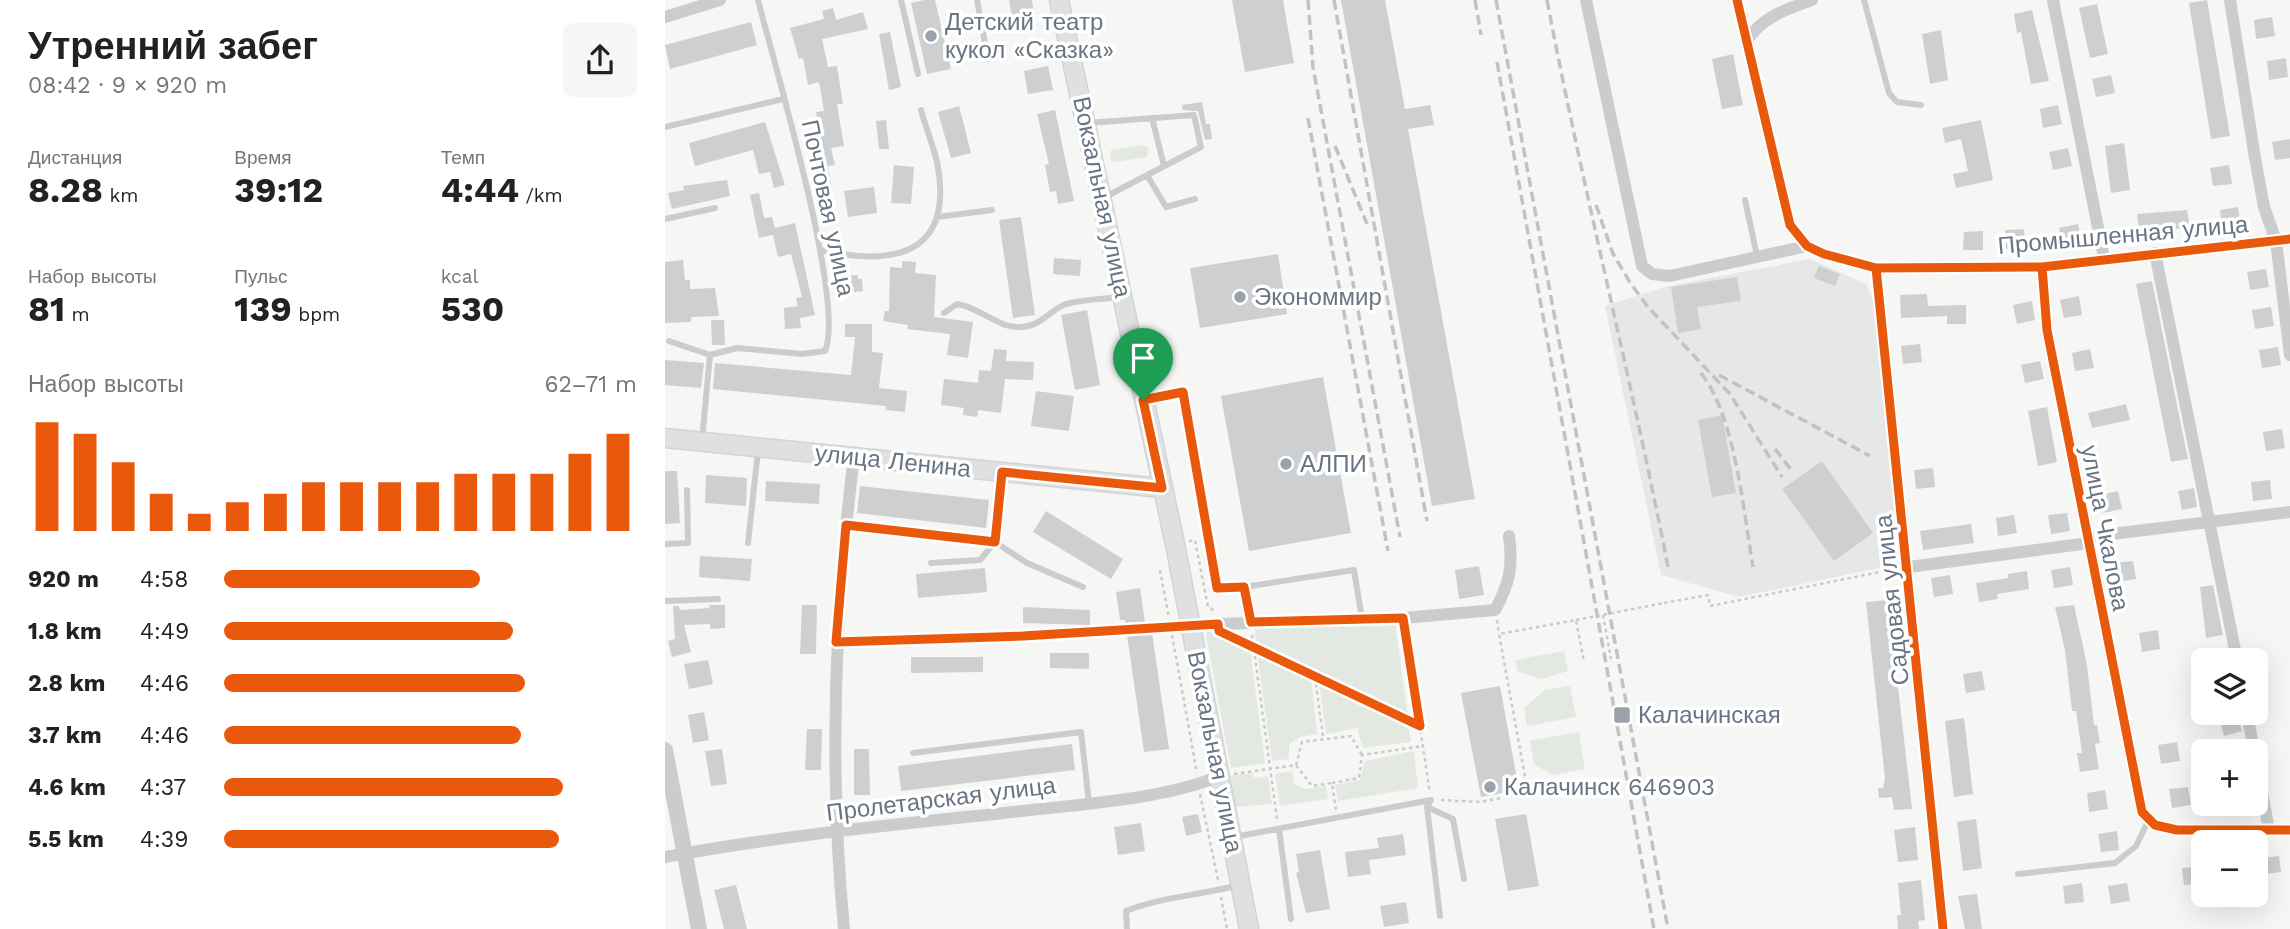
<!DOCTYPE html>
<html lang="ru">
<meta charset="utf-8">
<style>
body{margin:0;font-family:"Work Sans",sans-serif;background:#f6f6f6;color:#222;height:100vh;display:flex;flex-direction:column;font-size:26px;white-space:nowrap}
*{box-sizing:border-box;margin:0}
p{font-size:23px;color:#767676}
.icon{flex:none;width:38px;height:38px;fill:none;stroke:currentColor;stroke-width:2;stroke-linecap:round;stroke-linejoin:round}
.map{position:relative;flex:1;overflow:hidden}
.drawer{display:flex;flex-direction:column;background:#fff;width:665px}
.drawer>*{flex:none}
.fabs{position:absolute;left:1526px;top:648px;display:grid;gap:14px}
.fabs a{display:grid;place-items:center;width:77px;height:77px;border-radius:10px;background:#fff;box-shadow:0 7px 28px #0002;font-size:35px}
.pin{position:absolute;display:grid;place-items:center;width:60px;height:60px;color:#fff;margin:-72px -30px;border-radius:50% 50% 50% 0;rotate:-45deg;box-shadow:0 0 7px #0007}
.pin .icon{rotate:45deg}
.round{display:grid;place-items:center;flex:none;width:74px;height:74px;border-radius:10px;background:#f6f6f6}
.overview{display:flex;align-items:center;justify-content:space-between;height:119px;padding:0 28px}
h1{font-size:38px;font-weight:700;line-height:52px}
.figures{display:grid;grid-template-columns:repeat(3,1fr);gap:10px;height:119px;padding:7px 28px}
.figures div{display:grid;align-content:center}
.figures b{font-size:35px;font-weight:700}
.figures small{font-size:19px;font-weight:400}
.figures p{font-size:19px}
.chart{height:196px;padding:14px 28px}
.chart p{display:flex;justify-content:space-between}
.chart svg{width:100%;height:126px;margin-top:7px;stroke:#ea580c;stroke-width:6}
ul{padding:0 28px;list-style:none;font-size:23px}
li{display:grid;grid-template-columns:112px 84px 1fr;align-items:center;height:52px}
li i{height:18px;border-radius:9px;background:#ea580c}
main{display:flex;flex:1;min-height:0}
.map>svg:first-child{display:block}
</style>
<main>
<section class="drawer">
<div class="overview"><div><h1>Утренний забег</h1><p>08:42 · 9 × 920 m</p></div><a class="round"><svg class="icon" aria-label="share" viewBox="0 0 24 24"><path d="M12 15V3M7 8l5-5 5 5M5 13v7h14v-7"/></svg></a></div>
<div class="figures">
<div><p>Дистанция</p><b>8.28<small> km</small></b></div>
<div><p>Время</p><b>39:12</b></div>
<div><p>Темп</p><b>4:44<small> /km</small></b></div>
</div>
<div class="figures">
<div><p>Набор высоты</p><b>81<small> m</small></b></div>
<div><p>Пульс</p><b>139<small> bpm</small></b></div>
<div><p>kcal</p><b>530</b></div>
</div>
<div class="chart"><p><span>Набор высоты</span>62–71 m</p>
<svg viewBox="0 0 160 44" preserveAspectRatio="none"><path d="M5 44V6M15 44V10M25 44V20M35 44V31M45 44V38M55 44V34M65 44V31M75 44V27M85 44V27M95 44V27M105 44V27M115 44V24M125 44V24M135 44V24M145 44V17M155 44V10"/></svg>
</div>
<ul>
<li><b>920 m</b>4:58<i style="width:62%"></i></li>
<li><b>1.8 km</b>4:49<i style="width:70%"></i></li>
<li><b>2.8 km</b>4:46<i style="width:73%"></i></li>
<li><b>3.7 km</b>4:46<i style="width:72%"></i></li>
<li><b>4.6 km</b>4:37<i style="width:82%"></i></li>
<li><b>5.5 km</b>4:39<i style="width:81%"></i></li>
</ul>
</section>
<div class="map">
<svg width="1625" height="929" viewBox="0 0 1625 929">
<rect width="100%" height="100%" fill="#f6f6f5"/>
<path fill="#e6e8e8" d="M1145 259 1201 284 1210 306 1238 557 1234 564 1079 596H1070L996 575 940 306 1003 286Z"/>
<path fill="#e4e8e3" d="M477 145 484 148 482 157 451 162 445 160 446 150Z
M730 622 743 718 591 646 589 625Z
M551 626 552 633 585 649 600 763 566 768 541 636 543 630Z
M592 651 646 677 652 734 635 737 624 744V759L607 761Z
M899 651 903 671 876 679 853 672 850 660Z
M654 681 743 722 746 742 698 748 692 728 661 734Z
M905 686 911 717 862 726 859 708 880 690Z
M914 732 920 769 887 775 869 764 865 741Z
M749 751 753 788 673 801 670 785 695 780 700 761Z
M627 771 629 784 640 789 661 786 663 799 615 806 610 774Z
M588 773 589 778 603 776 607 804 570 807 566 776Z"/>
<path fill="#cecfd0" d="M259 0H270L286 69 262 74 246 3Z
M344 0H367L371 25 349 29Z
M567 0H618L629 63 580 72Z
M676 0H720L740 109 765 105 769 125 743 129 810 499 767 506Z
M1542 0 1565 136 1546 139 1524 3Z
M1432 4 1443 54 1425 58 1414 8Z
M168 8 171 20 198 12 203 29 157 39 163 67 172 66 178 104H172L179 146 166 148 170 165 163 166 167 189 156 191 149 158 158 156 151 112 159 111 154 82 143 85 138 58 134 59 125 28 159 19 157 11Z
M1367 10 1384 81 1366 84 1356 32 1352 33 1349 14Z
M1607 17 1610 36 1591 39 1589 20Z
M86 22 92 45 5 69 0 45Z
M1276 30 1283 80 1265 84 1257 34Z
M225 32 236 87 224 90 214 34Z
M1068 54 1078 105 1057 109 1047 59Z
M1621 58 1623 77 1604 80 1602 61Z
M383 66 388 90 363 94 359 71Z
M1446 75 1450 93 1431 97 1427 79Z
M537 102 541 124H545L547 139 540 140 533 111 518 110 517 105Z
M1393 105 1397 124 1378 128 1375 109Z
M294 106 306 153 286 158 273 112Z
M390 110 409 201 393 204 391 191 385 192 380 165 384 164 372 114Z
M221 120 224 149H214L211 121Z
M1316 120 1328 180 1291 188 1288 174 1303 171 1296 139 1280 143 1277 128Z
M100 122 120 185 109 188 105 172 94 174 88 150 30 166 24 143Z
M1625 139V158L1610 160 1607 142Z
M1459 143 1465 190 1446 193 1440 146Z
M1403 148 1407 166 1388 170 1384 152Z
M229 165 249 167 246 204 226 203Z
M1564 165 1567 184 1548 186 1545 168Z
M62 180 65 196 7 209 3 193 19 190 18 186Z
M209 187 212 213 183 217 179 191Z
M94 193 99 218 107 217 110 228 130 223 150 315 135 318 136 328 120 329 119 308 133 306 131 298 137 297 126 254 113 257 108 235 94 238 85 195Z
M1573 207 1576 226 1557 229 1555 210Z
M1522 210 1525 228 1474 232 1472 214Z
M356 217 370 315 348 318 334 220Z
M1413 224 1417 242 1398 246 1394 228Z
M1359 229 1360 248 1341 249 1340 230Z
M1318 231V250H1298L1299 232Z
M613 254 622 314 535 328 525 268Z
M389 258 416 260 415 276 388 274Z
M18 260 20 280H25V289L50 288 54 316 26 317V322L0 323V262Z
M237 261 251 262 250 273 271 275 269 317 308 322 303 358 282 355 285 334 242 329 243 325 218 321 220 311H224L225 267 237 268Z
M1154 266 1175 274 1170 286 1149 278Z
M1601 269 1604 287 1585 290 1582 272Z
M193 275V279H197L198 291 181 293 179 276Z
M1072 277 1076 301 1032 307 1036 329 1013 333 1006 287Z
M1487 281 1523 459 1506 462 1471 284Z
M1262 294 1263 306 1301 305V324H1282V316L1236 318 1235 295Z
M1414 296 1417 315 1399 318 1395 300Z
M1367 301 1370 320 1352 324 1348 305Z
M1606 307 1609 326 1590 329 1587 310Z
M422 310 435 385 410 390 396 315Z
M46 320H59L60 345H47Z
M180 324H207V352L218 353 214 388 242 391 240 412 221 410V406L48 389 50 363 186 375 190 337H180Z
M1255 344 1257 362 1238 364 1236 346Z
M1613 347 1616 365 1597 368 1594 350Z
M329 349 342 350 341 361 369 362 368 380 340 379 336 413 313 410 312 417 298 415 299 408 276 405 279 379 313 383 314 370 326 371Z
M1425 349 1429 368 1410 371 1407 353Z
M0 360 39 363 36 388 0 385Z
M1375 361 1379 379 1360 383 1356 365Z
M658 377 686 533 584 551 556 396Z
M371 391 409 396 404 431 366 426Z
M1461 404 1465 420 1427 428 1423 413Z
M1382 407 1392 462 1373 466 1363 411Z
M1057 415 1071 493 1047 497 1033 420Z
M1617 429 1620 448 1601 451 1598 432Z
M1157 461 1208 533 1169 561 1117 489Z
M1268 468 1270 487 1251 489 1249 470Z
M0 471H12L15 523 0 524Z
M41 475 82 478 81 506 40 503Z
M1605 480 1607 499 1588 501 1586 482Z
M101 481 155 484 154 504 100 501Z
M195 486 324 500 321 528 192 513Z
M1529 488 1532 507 1517 510 1513 491Z
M1453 491 1457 509 1438 513 1435 495Z
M381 511 458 559 446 579 368 532Z
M1402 513 1405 531 1386 534 1383 515Z
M1349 515 1352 533 1333 536 1331 518Z
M1306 524 1309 543 1258 550 1255 531Z
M35 556 87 559 85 581 34 577Z
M1468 561 1471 579 1452 582 1449 563Z
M814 566 819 595 794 599 790 570Z
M1405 567 1408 585 1389 588 1386 570Z
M320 568 322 592 253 598 251 574Z
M1362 571 1364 589 1332 594 1333 599 1314 602 1311 583 1343 578V574Z
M1285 575 1288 594 1269 597 1266 578Z
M1548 585 1558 635 1541 638 1535 587Z
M475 588 480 622 460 623V620H455L451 592Z
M1223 600 1247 809 1229 810 1227 797 1214 798 1213 788H1218L1220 779 1201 602Z
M44 605H60V628L45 629V624L19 625 26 652 7 657 3 641 10 639 8 606H14L15 610 45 608Z
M137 605H152L151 654H135Z
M1409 605 1422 665 1429 725H1432L1435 743 1430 744 1434 769 1415 772 1412 753H1417L1411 711H1407L1400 650 1390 607Z
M358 607 425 610V625L358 623Z
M1493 630 1495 649 1477 652 1474 633Z
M487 633 504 749 479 752 462 635Z
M385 653H424V669L385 668Z
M246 657H318V672L246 673Z
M43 660 48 684 24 689 19 664Z
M1317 671 1320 690 1301 693 1298 674Z
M835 686 854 790 816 797 796 693Z
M39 712 44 740 28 743 23 715Z
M1572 713 1577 731 1559 736 1554 717Z
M1299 718 1308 794 1289 797 1280 721Z
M142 729H157L156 770H140Z
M1512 742 1515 761 1496 764 1493 745Z
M407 744 410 770 236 791 233 766Z
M57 749 62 784 46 786 40 751Z
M189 749H204L205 795H189Z
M1523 787 1526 805 1507 808 1504 789Z
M1440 790 1443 809 1424 812 1422 793Z
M533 814 537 832 521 836 517 817Z
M861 814 874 886 843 891 830 819Z
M1311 819 1317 868 1298 871 1292 822Z
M476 823 480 851 453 855 449 827Z
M1250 827 1253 860 1233 862 1229 830Z
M1452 831 1454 850 1436 852 1433 834Z
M738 834 741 855 704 860 706 874 683 877 680 852 714 848 712 838Z
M655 850 665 909 641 913 631 873 634 872 631 854Z
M1614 856 1616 872 1591 875V859Z
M1538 866V883L1519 885 1517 868Z
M1256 880 1260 920 1253 921 1254 929H1233L1232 915H1236L1233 883Z
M1417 883 1419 902 1400 904 1398 886Z
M1462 883 1465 901 1446 904 1443 886Z
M71 885 82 929H59L49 890Z
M1312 894 1317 929H1300L1293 896Z
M741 902 744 923 719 927 715 906Z"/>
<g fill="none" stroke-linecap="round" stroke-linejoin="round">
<defs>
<path id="secondary" d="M394 0 510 544 584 929
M0 438 497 488"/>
</defs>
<use href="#secondary" stroke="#d3d4d4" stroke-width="21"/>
<path stroke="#c9caca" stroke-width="2.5" stroke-dasharray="3.5 3.5" stroke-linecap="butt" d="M524 541 530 540 543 607 551 612
M495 570 504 618
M581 594 584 611
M999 603 1043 595 1045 606 1230 569
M938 615 946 659
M832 620 834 634
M507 635 532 773
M587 635 612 819
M565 636 755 726
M650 677 658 736
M748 682 765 793
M631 765 637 742 686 736 697 755
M569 774 631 765 647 786 667 783 671 810
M667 783 694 778 697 755 758 746
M535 794 553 880
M776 800 815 802 863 793 834 634 911 620 919 662
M556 897 562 929"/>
<path stroke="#cbcccd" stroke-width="6" d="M236 0 253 74
M312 0 323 59
M1199 0 1224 93 1232 102 1256 105
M487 118 499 166
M423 123 529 115 536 147 440 197
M0 127 118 99
M482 175 501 207 530 199
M1080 200 1092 256
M272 217 327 210
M0 219 50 208
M155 250C226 266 288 257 273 167 270 149 261 129 256 110
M279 313 292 304C314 307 332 327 353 327 375 328 383 311 401 304 418 299 438 299 456 297
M4 341 45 355 72 348 137 354 160 351C181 303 109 63 93 0
M480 399 518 392 552 588 579 587 689 570 697 619
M37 440 45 355
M181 525 330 542 337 474
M83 543 93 451
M0 544 23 543 22 490
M266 563 315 560 330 542 362 563 418 587
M0 601 53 599
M738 618 746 672
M173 641 358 636 522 625
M248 753 416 732 424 803
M762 807 775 916
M614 829 626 919
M569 837 766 800 762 807 788 819 799 879
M1353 874 1450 863 1471 846 1484 819
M462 929 461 911C495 897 537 895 574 885"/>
<path stroke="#cbcccd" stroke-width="12" d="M921 0 977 266 987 274 1005 276 1142 246
M1072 0 1125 225 1142 246 1159 254 1211 268 1377 267 1625 239
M1388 0 1439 258
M1565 0 1590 158 1599 207 1611 241 1625 355
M0 17 55 0
M1082 40C1099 16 1120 10 1147 0
M1490 253 1572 660
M1377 267 1382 330 1477 812 1490 825 1512 830H1625
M1211 268 1278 929
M1423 537 1625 512
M1244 567 1424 543
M525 625 738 618 830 610C845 583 848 566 844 536
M1582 712 1589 751
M1591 760 1604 830
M0 857C118 835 238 824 357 811 418 804 499 799 555 776
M179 929C164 771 169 614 189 457"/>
<path stroke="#cbcccd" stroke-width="16" d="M0 750 34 929"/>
<use href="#secondary" stroke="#dfe0e1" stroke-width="18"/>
<path stroke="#c1c2c3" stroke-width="3.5" stroke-dasharray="10 5" stroke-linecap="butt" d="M643 0 648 67 735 537
M669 0 762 521
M810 0 816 35
M831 0 1003 929
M882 0C918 190 966 377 1003 567
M832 62 989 929
M643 118 723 551
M670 146 702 224
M931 205 948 254 966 284 983 307 1065 394 1117 477
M1036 373C1071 418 1078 511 1088 567
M1054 375 1205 456
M1110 449 1127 471"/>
<path stroke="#c9caca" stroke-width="2.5" stroke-dasharray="3.5 3.5" stroke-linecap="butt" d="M911 620 999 603"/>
<defs>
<path id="cycleway" d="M1072 0 1125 225 1142 246 1159 254 1211 268 1377 267 1625 239
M1377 267 1382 330 1477 812 1490 825 1512 830H1625
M1211 268 1278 929"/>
</defs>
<use href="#cycleway" stroke="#fff" stroke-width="13"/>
<use href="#cycleway" stroke="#e8590c" stroke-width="9"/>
</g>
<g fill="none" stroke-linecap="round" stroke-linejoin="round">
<defs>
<path id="route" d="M518 392 552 588 579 587 586 622 738 618 755 726 554 631 553 624 358 636 171 642 181 525 330 542 337 472 497 488 478 400Z"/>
</defs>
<use href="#route" stroke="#fff" stroke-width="14"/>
<use href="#route" stroke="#ea580c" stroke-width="9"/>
</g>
<g fill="#9aa2ab" stroke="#fff" stroke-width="2.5">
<circle cx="266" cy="36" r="7"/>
<circle cx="575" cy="297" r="7"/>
<circle cx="621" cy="464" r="7"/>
<rect x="948" y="706" width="18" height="18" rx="3.5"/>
<circle cx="825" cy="787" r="7"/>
</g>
<g text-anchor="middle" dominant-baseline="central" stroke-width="7" stroke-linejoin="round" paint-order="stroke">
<g font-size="24" fill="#697583" stroke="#fff" text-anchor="start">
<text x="280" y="22">Детский театр<tspan x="280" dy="28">кукол «Сказка»</tspan></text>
<text x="589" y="297">Экономмир</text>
<text x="635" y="464">АЛПИ</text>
<text x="973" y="715">Калачинская</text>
<text x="839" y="787">Калачинск 646903</text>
</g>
<g font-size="24" fill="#697583" stroke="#fff">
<text transform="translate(437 197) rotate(78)">Вокзальная улица</text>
<text transform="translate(163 208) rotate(78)">Почтовая улица</text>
<text transform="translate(1458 235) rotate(-5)">Промышленная улица</text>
<text transform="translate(228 461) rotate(6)">улица Ленина</text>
<text transform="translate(1440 528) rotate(79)">улица Чкалова</text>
<text transform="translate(1227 600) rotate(-96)">Садовая улица</text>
<text transform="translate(550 752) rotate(79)">Вокзальная улица</text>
<text transform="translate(276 799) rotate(-7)">Пролетарская улица</text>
</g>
</g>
</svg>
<div class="fabs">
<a><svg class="icon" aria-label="layers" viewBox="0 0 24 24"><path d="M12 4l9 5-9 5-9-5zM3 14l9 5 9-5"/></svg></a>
<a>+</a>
<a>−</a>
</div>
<div class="pin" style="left:478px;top:400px;background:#1e9e55"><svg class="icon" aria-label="arrive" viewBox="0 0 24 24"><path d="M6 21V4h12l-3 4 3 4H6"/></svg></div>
</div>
</main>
